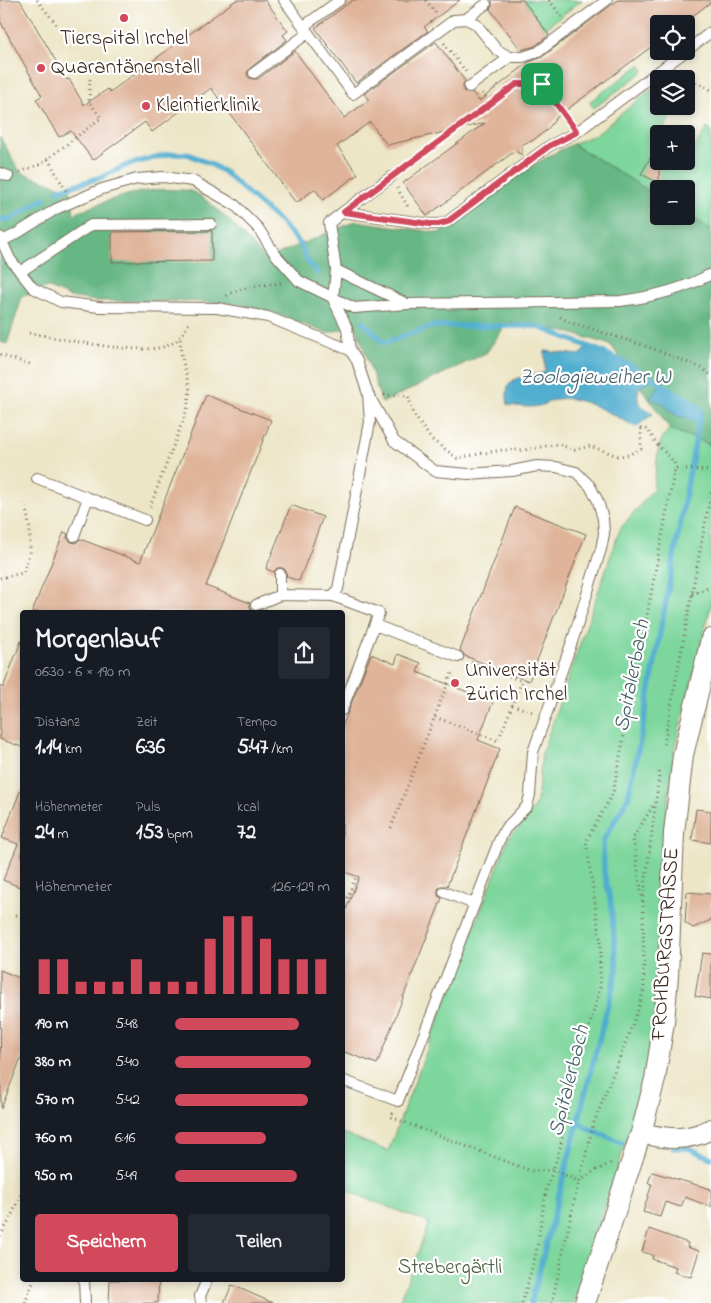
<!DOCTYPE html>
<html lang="de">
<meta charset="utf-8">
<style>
body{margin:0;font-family:"Indie Flower",sans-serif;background:#242831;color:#f1f3f6;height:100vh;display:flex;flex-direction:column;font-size:19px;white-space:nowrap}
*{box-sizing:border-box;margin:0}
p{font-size:16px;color:#9ea1a6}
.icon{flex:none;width:28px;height:28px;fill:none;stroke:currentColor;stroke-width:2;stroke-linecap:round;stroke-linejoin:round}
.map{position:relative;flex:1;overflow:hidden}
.drawer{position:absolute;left:20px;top:610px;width:325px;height:672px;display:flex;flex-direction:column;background:#171b24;border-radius:5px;box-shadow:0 2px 8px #0003}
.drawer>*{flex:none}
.buttons{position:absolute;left:650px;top:15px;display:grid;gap:10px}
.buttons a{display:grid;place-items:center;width:45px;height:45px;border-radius:5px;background:#171b24;box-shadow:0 2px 8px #0003;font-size:25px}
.pin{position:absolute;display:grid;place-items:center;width:42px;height:42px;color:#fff;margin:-21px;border-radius:10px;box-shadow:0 2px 8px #0006}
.round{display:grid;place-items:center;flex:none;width:52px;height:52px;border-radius:5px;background:#242831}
.summary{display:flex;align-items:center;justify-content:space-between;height:85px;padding:0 15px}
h1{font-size:28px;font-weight:700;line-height:38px}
.metrics{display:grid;grid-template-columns:repeat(3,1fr);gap:8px;height:85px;padding:5px 15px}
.metrics div{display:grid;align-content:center}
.metrics b{font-size:21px;font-weight:700}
.metrics small{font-size:14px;font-weight:400}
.metrics p{font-size:14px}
.chart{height:140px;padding:10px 15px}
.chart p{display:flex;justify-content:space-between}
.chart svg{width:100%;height:90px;margin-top:5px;stroke:#d1495b;stroke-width:6}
.button{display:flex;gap:10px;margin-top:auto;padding:10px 15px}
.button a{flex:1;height:58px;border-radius:5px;background:#d1495b;color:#fff;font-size:20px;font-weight:700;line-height:58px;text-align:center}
.button a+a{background:#242831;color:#f1f3f6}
ul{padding:0 15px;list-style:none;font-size:16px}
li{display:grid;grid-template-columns:80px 60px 1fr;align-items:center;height:38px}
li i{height:12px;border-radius:6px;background:#d1495b}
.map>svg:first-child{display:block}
</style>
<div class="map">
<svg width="711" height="1303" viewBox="0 0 711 1303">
<rect width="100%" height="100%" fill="#fff"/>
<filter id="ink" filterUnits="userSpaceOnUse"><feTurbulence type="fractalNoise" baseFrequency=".02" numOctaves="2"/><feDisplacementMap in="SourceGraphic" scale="10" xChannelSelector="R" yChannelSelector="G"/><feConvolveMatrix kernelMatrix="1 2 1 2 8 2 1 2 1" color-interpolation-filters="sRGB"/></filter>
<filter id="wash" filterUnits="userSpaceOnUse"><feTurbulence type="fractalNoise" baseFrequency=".0096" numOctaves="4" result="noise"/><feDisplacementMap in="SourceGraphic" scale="20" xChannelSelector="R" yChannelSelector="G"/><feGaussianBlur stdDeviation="1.12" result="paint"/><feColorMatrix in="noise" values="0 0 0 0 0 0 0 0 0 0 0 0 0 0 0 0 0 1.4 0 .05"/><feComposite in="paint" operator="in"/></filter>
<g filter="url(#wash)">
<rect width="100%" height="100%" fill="#ece5c6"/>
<path fill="#7dd69c" stroke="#5c805d" d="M523 0H582L544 29Z
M640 65 644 71 594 108 589 102Z
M659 83V106H677L661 134H659V137L652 150 659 154V161H672L683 167 707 128 711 130V229L686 214V189H659V197L573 144 596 134Z
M670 429 711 445V606L675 746 663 839 656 1007 647 1076 574 1303H399L429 1223 343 1189 342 1133 388 1151 509 837 525 821 537 802 542 753 620 529 653 490 658 452 662 437Z"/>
<path fill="#66b784" stroke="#507051" d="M0 137 20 172 70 190 74 214C108 200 141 187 178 190 183 190 188 190 193 192 217 204 246 239 266 259L356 221 439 233C482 202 524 166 573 144L659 197V216H686V214L711 229V445L670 429 611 345 567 332 508 322 486 353 382 403 357 328H347L327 333 274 313 236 304 188 301H96L69 297 47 287 22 297 7 344 0 342Z"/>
<path fill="#51aecf" stroke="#466c76" d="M588 345 653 378 639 388C635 404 641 405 653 414L636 427C615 416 582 395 557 399 552 400 547 403 542 405 531 409 520 406 508 405 502 372 522 380 545 372V351L580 355Z
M660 384 679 394 701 410 699 425 689 419 678 416 669 411 664 404 650 398Z"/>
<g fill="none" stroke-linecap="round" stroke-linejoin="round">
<path stroke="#51aecf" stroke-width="5.5" d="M58 190 102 177 127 165 149 159 169 154H188L201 160 209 163 224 172 281 223 300 244 308 262 318 273
M0 220 11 219 45 198
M363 322 384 343 433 326H536L600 351 635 368 685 398 701 410 644 721 628 798 603 841 604 872 611 903 617 970 531 1303
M577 1121 587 1128 622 1143
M673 1148H688L711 1158"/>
</g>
<g id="blocks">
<path fill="#dfb49a" d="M0 0H20L67 80 69 79 84 105 108 89 110 92 236 0H265L288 31 283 35 287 40 250 68 247 73 248 77 252 79H258L295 51 344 118 369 100 364 94 436 42 465 81 463 85V91L467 93H473L479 101 529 62 542 57 618 0H711V2L682 24H659V41L557 117 547 130 532 141 522 144V155L515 151 427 216 403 183 485 123 387 145 370 122 337 146 358 174 323 200 315 189 296 203 211 88 152 132 145 122 93 160 71 131 59 137 36 99 42 96 0 21Z
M353 0H460L424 27 428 31 356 83 315 28Z
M492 0H523L549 35 535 46 521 50 490 9 492 6Z
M659 143V183L641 174Z
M212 231V261L112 262V232Z
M206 395 271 420 206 586 250 603V607L252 611H258L265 609 272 612H32L64 532 68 534 67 538 71 542 76 543 80 539 140 562Z
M291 505 323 517 299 581 287 577 286 571 283 568H277L274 572 266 569Z
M515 507 586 534 529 681 465 656 460 650Z
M21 641H22V747L0 739V686L3 688Z
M371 654 395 664 398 654 421 663 417 672 493 702 478 740 500 749 447 886H440L438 890V896L442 898 377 1064 342 1051V919L359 877 342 871V727Z
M21 789 22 790V888L3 880 18 844 2 838Z
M696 809 711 811V843L692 840Z
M687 892 711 894V920L693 928 685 923Z
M702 953 711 954V999L695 996Z
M0 970 22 979V1055L1 1109Z
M652 1172 711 1189V1207L685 1197 681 1207 665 1202 660 1217 643 1212 652 1184 648 1183Z
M649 1229 688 1243 687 1247 699 1251 691 1277 674 1272 676 1267 652 1259 653 1255 642 1252Z
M110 1280H159L158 1303H109Z
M232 1285 273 1303H224Z"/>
</g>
</g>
<g filter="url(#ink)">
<use href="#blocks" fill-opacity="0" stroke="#796b59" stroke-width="1"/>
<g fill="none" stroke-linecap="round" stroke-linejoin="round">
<defs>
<path id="lane" d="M284 0 353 94 454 20 466 19 476 24 497 50 510 57H523L538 52 607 0
M466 19 486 4
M304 26 340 0
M686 51 711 32
M254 73 308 33
M469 87 510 57
M0 173 8 176
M391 177 343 212 430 224H438L447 222 549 146 577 132 686 51
M0 237 10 259 33 288 61 302 99 307 217 308 268 317 350 350
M0 242 16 234 56 209 102 189 137 179 163 177 193 181 235 205 258 228 275 254 299 281 354 308 408 304 620 301C653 297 682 290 711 274
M336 270 405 303
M20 272 91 225 211 224
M37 478 145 520
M74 536 88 498
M280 574V595
M333 596 338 589 370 422 368 394 357 361 350 350 347 328 333 299 336 270 329 223 343 212
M256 605 280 595 333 596 379 613 342 710
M375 625 458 657
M444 892 474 904
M342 1080 398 1101 499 841 505 829 527 806 530 795 533 752 574 636 601 549 604 534 603 519 598 501 590 486 576 472 556 467 537 466 512 471 468 474 435 471 394 441 368 394
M84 1280 85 1303
M201 1303 200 1296 207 1280"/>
<path id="street" d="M641 1133C666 1139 687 1142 711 1129
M585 1303 641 1133 655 1079 664 1022 668 976 674 833 683 755 711 639"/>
</defs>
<use href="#lane" stroke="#796b59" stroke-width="12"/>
<use href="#street" stroke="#796b59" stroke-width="22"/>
<path stroke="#796b59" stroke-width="3" stroke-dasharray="1 4" stroke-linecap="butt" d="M37 0 59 28
M426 0 438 16
M549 0 562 17
M444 43 466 72
M679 72 685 76 711 90
M482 93 490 103
M48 159 66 191
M402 169 465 123 469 118 517 84 542 85 569 121
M20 172 41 164 101 118 89 102 90 78
M397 188 408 207
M227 296C237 287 267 284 281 283
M560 317 569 322 643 345 702 368 711 375
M29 333C60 338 146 358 171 344 181 339 185 330 190 321
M0 355 30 364
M384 395 408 396 414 415 431 439 457 458 502 450H524L558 444 575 450 590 446 618 456 628 455 641 449V429H647L657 444 674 462 675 468
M150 507 187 410 190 390 181 354 180 339
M0 578 23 573 30 552V530L25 503
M692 594 711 587
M512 705 533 712
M435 717 498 741 522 681 471 662
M664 744 711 492
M391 828 453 670
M642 896 633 838 653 806
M342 912 356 876
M16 915 22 917
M393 1113 391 1117 531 1171 553 1170 579 1181 593 1172 611 1163
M0 1236 9 1221 22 1192
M25 1303 34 1280
M522 1303 536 1254 546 1191 560 1149 570 1098 600 988V938L586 841 613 793 675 468 711 471
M552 1303 574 1202 593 1125 637 1013 644 989 643 902 660 768"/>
<use href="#lane" stroke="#fff" stroke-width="10"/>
<use href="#street" stroke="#fff" stroke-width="20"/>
</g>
</g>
<g fill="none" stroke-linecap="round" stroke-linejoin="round" filter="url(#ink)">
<defs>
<path id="route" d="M517 84H542L577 132 549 146 447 222 438 224H430L344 212Z"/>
</defs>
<use href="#route" stroke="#fff" stroke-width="10"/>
<use href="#route" stroke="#d1495b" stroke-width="6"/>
</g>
<g fill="#d1495b" stroke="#fff" stroke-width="2">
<circle cx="124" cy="18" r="5"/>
<circle cx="41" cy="68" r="5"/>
<circle cx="146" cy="106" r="5"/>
<circle cx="455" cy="683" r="5"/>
</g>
<g text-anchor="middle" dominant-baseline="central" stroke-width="4.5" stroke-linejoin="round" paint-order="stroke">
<g font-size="21" fill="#3b2a1e" stroke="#fff" text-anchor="start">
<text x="124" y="39" text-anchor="middle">Tierspital Irchel</text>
<text x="51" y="68">Quarantänenstall</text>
<text x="156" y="106">Kleintierklinik</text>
<text x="465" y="671">Universität<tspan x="465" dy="24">Zürich Irchel</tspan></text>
</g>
<g font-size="21" fill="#3b2a1e" stroke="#fff">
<text transform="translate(666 944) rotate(-86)">FROHBURGSTRASSE</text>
</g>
<g font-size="21" fill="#4f5e44" stroke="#fff">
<text x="450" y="1268">Strebergärtli</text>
</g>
<g font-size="22" font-style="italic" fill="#445f65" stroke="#fff">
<text x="595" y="378">Zoologieweiher W</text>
<text transform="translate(633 676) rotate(-79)">Spitalerbach</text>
<text transform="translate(570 1081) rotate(-76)">Spitalerbach</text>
</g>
</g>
</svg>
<div class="buttons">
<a><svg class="icon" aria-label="locate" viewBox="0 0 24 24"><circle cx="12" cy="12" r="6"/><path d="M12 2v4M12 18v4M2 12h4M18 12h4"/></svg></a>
<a><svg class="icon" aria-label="layers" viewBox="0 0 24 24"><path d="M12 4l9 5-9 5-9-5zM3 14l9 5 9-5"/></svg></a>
<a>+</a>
<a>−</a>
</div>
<div class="pin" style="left:542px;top:84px;background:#1e9e55"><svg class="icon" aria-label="arrive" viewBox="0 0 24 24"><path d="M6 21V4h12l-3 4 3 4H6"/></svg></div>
<section class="drawer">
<div class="summary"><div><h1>Morgenlauf</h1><p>06:30 · 6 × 190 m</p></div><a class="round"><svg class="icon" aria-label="share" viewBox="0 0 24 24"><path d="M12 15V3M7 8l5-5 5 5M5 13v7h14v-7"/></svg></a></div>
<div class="metrics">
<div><p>Distanz</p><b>1.14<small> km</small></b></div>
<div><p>Zeit</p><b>6:36</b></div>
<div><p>Tempo</p><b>5:47<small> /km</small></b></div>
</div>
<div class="metrics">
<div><p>Höhenmeter</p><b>24<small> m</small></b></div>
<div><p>Puls</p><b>153<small> bpm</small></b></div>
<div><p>kcal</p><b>72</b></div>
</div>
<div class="chart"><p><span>Höhenmeter</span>126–129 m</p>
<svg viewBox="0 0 160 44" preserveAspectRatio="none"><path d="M5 44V27M15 44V27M25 44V38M35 44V38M45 44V38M55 44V27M65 44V38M75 44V38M85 44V38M95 44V17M105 44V6M115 44V6M125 44V17M135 44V27M145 44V27M155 44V27"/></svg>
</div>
<ul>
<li><b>190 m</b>5:48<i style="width:80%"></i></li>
<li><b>380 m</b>5:40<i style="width:88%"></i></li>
<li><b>570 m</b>5:42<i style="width:86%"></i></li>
<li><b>760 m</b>6:16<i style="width:59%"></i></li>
<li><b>950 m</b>5:49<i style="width:79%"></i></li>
</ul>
<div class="button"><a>Speichern</a><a>Teilen</a></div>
</section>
</div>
